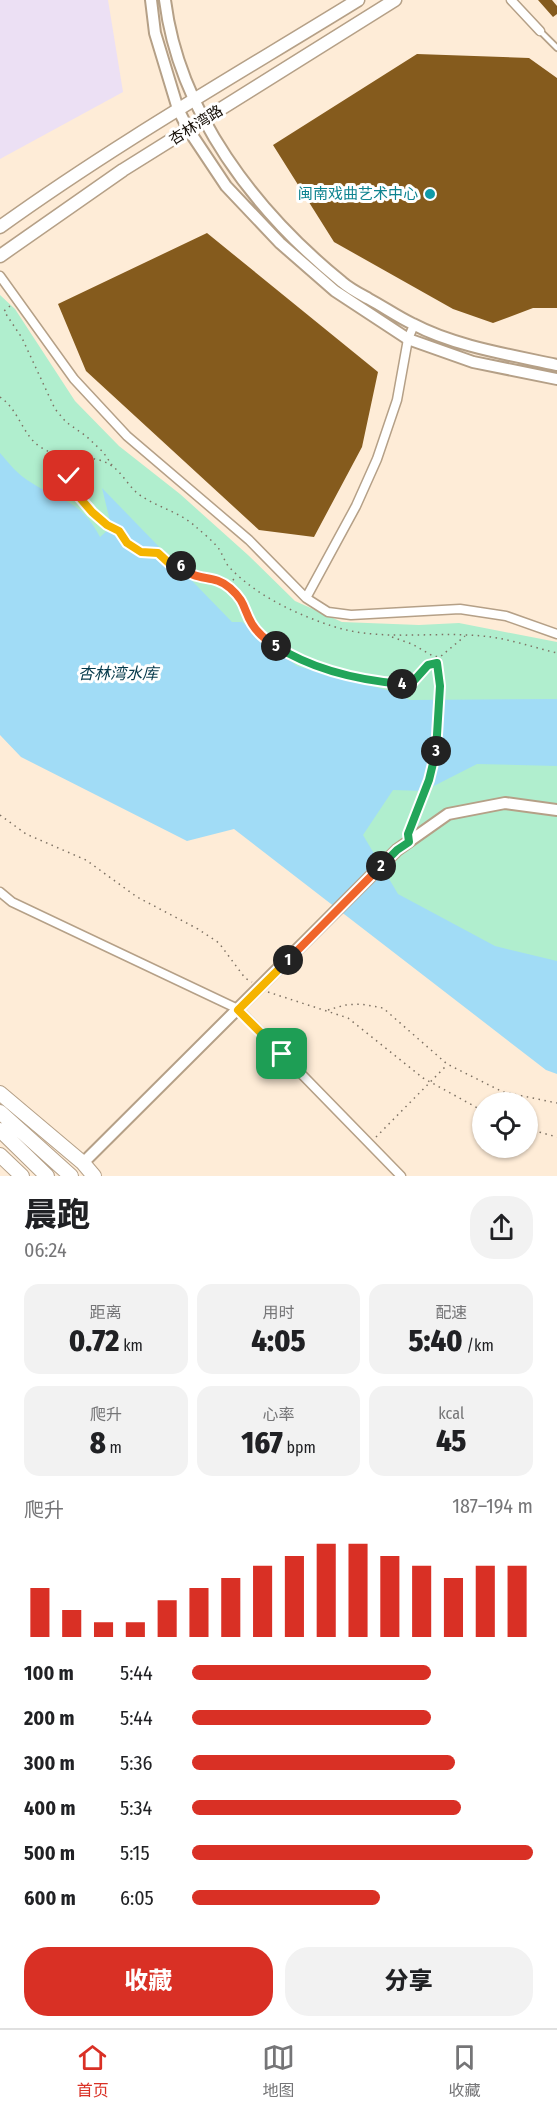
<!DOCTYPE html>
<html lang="zh">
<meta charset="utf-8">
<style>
body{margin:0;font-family:"Fira Sans Condensed","Noto Sans SC",sans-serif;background:#f2f2f2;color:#202124;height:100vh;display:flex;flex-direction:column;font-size:22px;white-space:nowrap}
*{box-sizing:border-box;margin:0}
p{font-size:20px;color:#757577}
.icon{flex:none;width:33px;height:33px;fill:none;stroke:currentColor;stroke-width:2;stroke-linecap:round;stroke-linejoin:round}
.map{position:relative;height:1176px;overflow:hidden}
.panel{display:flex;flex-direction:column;background:#fff;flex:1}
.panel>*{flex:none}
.controls{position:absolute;left:472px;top:1092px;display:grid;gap:12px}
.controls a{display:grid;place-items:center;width:66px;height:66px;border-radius:50%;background:#fff;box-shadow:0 2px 4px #0004;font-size:30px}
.pin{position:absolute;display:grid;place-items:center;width:51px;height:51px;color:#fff;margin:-26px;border-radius:12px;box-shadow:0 3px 9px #0006}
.km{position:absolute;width:30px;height:30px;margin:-15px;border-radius:50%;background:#222;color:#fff;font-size:16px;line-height:30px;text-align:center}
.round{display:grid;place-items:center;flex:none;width:63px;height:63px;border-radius:24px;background:#f2f2f2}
.overview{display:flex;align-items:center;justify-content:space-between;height:102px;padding:0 24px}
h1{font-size:33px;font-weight:800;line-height:45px}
.stats{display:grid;grid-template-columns:repeat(3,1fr);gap:9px;height:102px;padding:6px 24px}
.stats div{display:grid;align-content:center;border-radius:15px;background:#f2f2f2;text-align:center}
.stats b{font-size:30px;font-weight:800}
.stats small{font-size:16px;font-weight:400}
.stats p{font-size:16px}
.chart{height:168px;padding:12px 24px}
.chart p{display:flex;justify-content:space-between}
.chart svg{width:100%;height:108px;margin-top:6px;stroke:#d93025;stroke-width:6}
.primary-button{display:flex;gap:12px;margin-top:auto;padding:12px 24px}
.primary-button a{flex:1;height:69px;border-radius:24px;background:#d93025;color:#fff;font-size:24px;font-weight:800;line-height:69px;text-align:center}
.primary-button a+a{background:#f2f2f2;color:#202124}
ul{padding:0 24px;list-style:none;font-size:20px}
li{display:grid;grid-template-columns:96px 72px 1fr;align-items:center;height:45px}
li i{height:15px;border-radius:8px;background:#d93025}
.tab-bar{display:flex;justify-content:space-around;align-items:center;height:84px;border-top:2px solid #e0e0e0;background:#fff;font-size:16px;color:#757577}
.tab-bar a{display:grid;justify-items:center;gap:3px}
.tab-bar .current{color:#d93025}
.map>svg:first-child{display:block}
</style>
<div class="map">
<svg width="557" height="1176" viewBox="0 0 557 1176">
<rect width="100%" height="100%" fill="#feecd7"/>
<path fill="#ece0f4" d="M0 0H108L123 92 0 159Z"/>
<path fill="#b0eece" d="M0 295 15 309 75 401 119 446 180 494 248 555 295 601 342 622 419 625 459 623 557 642V724L396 730 0 478Z
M557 738V983L325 864 390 741Z"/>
<path fill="#a1dcf6" d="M0 453C7 461 15 471 23 477 55 501 79 496 100 537L109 529V517L102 488 232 622H242L297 666 394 692 410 700 557 699V766L477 764 424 791 393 790 363 835 398 894 495 946 557 961V1074L546 1070 234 829 187 841 21 757 0 735Z"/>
<path fill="#855b1d" d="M538 0H552L557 6V14L553 17Z
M417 54 529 58 557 78V308H533L493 323 453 309 334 242 273 145Z
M207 233 378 372 362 447 314 537 259 530 86 371 58 304Z"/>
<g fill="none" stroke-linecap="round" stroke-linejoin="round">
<defs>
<path id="service" d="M540 31 557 48"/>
<path id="minor" d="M511 0 540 31
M0 276 74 379 127 436 249 540 306 598 328 612 351 615 460 609 506 616 557 634
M306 598 356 506 377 459 397 400 408 339 414 325
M0 892 12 902 238 1009 401 1176"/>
<path id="tertiary" d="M151 0 155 33 178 109 188 129 226 186 280 243 335 291 408 339 473 362 557 379
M165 0C179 113 256 212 342 282 350 289 360 294 369 299 384 307 398 317 413 324 454 346 511 355 557 365
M83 1163 397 850 448 814 505 803 557 810"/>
<path id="secondary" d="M0 227C115 144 238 74 358 0
M0 256 123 170 395 0"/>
<path id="primary" d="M0 1093 83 1163 94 1176
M0 1155 22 1176"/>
<path id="trunk" d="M0 1112 71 1176
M0 1130 47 1176"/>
</defs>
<use href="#service" stroke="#b5a087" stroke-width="8"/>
<use href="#minor" stroke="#b5a087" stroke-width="11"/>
<use href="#tertiary" stroke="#b5a087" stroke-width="14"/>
<use href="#secondary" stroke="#b5a087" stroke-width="15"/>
<use href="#primary" stroke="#b5a087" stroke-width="16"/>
<use href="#trunk" stroke="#b5a087" stroke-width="16"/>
<path stroke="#7e7264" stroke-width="1.5" stroke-dasharray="1.5 4.5" stroke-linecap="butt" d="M10 306 4 311 22 338 55 409 66 422 86 436 103 452 112 465
M0 397C19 410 22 434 39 446 64 464 91 451 112 466 122 473 128 485 137 493 155 507 179 511 196 527 203 533 213 541 219 549 223 555 225 563 230 568 257 596 296 614 332 626 381 642 431 631 482 636 507 638 532 647 557 653
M61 457 69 476V485L92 512 107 525 119 531 127 543 141 552 158 553 171 565 179 564C196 583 195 573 214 579 218 580 223 583 228 585L237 576
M228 585C234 592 242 598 246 607 251 617 253 626 261 635 290 667 368 681 410 685L428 665 437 663
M392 637 412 644 433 656 440 657 465 636
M0 815 26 834 86 860 137 897 198 929 219 943 245 978 252 982
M409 830C415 812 425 795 430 777 442 738 442 696 436 656
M268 992 348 1018 423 1078 483 1111
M328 1010 345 1005 361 1004 383 1008 447 1064 503 1092 557 1103
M528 1129 557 1137
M376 1137 447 1065"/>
<use href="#service" stroke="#fff" stroke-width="4.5"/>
<use href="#minor" stroke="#fff" stroke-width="8"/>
<use href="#tertiary" stroke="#fff" stroke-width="10"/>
<use href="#secondary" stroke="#fff" stroke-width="12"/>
<use href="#primary" stroke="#fff" stroke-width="14"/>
<use href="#trunk" stroke="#fff" stroke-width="14"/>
</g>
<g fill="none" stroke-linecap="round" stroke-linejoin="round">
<defs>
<path id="split-1" d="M282 1054 238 1010 288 960"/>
<path id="split-2" d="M288 960 381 866"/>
<path id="split-3" d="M381 866 397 850 409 842 408 834 429 780 436 751"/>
<path id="split-4" d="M402 684 410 685 428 665 437 663 440 686 436 751"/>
<path id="split-5" d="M276 646C313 670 358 680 402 684"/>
<path id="split-6" d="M181 566C196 583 213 573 230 588 246 602 243 609 252 624 258 634 266 640 276 646"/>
<path id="split-7" d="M69 476V485L92 512 107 525 119 531 127 543 141 552 158 553 171 565 179 564 181 566"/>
</defs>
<use href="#split-1" stroke="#fff" stroke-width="12"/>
<use href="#split-2" stroke="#fff" stroke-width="12"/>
<use href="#split-3" stroke="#fff" stroke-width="12"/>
<use href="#split-4" stroke="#fff" stroke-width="12"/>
<use href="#split-5" stroke="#fff" stroke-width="12"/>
<use href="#split-6" stroke="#fff" stroke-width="12"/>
<use href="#split-7" stroke="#fff" stroke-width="12"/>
<use href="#split-1" stroke="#f5b400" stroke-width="8"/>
<use href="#split-2" stroke="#f0652b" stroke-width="8"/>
<use href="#split-3" stroke="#22a559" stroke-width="8"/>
<use href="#split-4" stroke="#22a559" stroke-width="8"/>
<use href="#split-5" stroke="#22a559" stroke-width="8"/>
<use href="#split-6" stroke="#f0652b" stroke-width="8"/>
<use href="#split-7" stroke="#f5b400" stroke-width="8"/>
</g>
<circle fill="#0f9aa8" stroke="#fff" stroke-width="2" cx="430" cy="194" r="6"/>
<g text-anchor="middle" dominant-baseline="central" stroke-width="6" stroke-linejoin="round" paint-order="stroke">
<g font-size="15" fill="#130c04" stroke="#fff">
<text transform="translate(196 125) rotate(-32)">杏林湾路</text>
</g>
<g font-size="15" fill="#0d838f" stroke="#fff" text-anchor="end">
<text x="418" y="194">闽南戏曲艺术中心</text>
</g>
<g font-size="16" font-style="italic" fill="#05394a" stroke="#fff">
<text x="118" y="673">杏林湾水库</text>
</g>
</g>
</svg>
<div class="controls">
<a><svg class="icon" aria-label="locate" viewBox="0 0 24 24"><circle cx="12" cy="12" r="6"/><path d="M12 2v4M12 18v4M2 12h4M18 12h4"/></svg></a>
</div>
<div class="pin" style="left:282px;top:1054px;background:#1e9e55"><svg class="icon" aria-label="arrive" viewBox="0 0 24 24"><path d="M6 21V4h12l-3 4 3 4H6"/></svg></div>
<div class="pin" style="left:69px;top:476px;background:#d93025"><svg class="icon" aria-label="check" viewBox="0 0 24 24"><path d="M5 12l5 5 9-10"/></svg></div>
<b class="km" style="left:288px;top:960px">1</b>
<b class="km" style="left:381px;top:866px">2</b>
<b class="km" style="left:436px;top:751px">3</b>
<b class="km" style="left:402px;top:684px">4</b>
<b class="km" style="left:276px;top:646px">5</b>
<b class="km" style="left:181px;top:566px">6</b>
</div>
<section class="panel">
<div class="overview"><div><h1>晨跑</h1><p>06:24</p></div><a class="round"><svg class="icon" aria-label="share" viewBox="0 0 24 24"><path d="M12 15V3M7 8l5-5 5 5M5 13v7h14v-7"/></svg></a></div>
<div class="stats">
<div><p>距离</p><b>0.72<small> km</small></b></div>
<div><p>用时</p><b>4:05</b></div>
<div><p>配速</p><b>5:40<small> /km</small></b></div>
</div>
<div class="stats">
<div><p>爬升</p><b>8<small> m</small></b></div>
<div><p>心率</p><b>167<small> bpm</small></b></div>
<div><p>kcal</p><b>45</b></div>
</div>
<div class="chart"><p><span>爬升</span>187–194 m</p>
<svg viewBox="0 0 160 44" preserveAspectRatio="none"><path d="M5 44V24M15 44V33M25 44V38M35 44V38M45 44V29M55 44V24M65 44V20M75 44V15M85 44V11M95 44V6M105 44V6M115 44V11M125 44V15M135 44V20M145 44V15M155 44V15"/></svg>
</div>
<ul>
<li><b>100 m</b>5:44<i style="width:70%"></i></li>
<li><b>200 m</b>5:44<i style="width:70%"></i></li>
<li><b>300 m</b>5:36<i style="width:77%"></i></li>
<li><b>400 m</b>5:34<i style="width:79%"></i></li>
<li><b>500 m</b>5:15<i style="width:100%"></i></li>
<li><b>600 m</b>6:05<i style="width:55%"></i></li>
</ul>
<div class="primary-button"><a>收藏</a><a>分享</a></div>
</section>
<nav class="tab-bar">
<a class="current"><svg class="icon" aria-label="home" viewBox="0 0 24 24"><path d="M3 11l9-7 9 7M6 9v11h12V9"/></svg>首页</a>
<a><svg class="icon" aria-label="map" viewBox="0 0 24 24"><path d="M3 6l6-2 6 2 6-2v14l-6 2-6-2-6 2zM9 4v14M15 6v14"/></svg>地图</a>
<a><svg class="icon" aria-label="saved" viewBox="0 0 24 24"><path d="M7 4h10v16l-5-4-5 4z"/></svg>收藏</a>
</nav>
